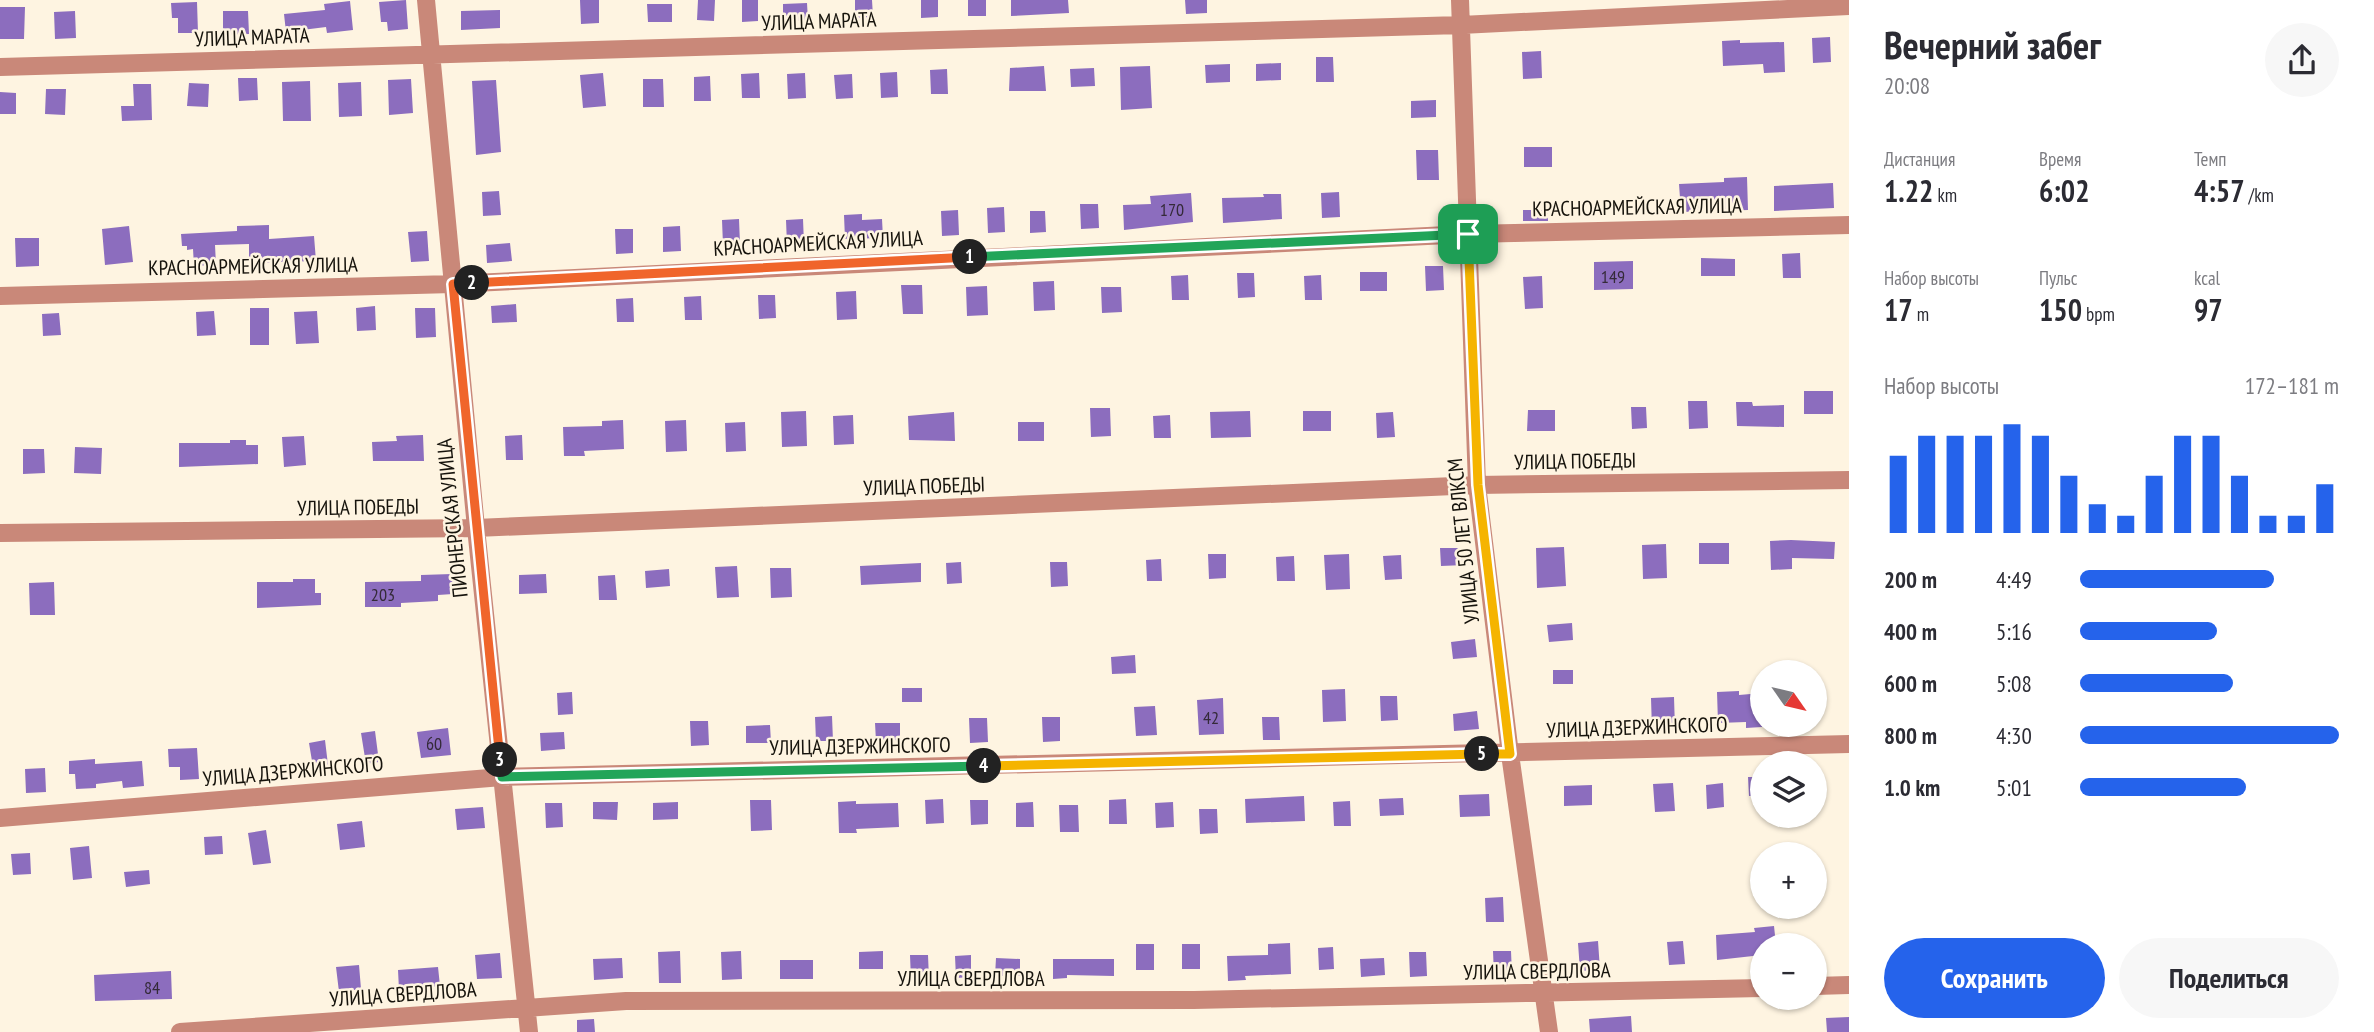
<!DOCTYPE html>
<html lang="ru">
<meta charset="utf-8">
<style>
body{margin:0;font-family:"PT Sans Narrow",sans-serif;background:#f7f7f7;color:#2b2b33;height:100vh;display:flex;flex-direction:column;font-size:26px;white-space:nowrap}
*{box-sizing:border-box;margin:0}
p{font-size:23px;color:#7c7c81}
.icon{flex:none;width:38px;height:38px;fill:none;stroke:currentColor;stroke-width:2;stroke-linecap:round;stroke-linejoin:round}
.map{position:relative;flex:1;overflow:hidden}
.side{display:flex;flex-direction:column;background:#fff;width:525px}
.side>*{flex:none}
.needle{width:46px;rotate:124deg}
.buttons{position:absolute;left:1750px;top:660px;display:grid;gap:14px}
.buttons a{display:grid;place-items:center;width:77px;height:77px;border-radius:50%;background:#fff;box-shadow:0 2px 5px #0004;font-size:35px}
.pin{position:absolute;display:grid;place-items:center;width:60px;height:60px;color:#fff;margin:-30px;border-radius:14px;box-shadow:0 4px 10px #0006}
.km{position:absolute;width:35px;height:35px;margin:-18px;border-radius:50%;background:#222;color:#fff;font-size:19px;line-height:35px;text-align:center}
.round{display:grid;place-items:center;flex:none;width:74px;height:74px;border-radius:37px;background:#f7f7f7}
.headline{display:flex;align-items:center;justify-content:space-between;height:119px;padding:0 35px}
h1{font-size:38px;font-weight:600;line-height:52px}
.stats{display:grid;grid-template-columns:repeat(3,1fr);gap:10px;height:119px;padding:7px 35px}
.stats div{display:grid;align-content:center}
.stats b{font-size:30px;font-weight:600}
.stats small{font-size:19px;font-weight:400}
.stats p{font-size:19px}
.chart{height:196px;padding:14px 35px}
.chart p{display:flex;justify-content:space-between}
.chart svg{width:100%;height:126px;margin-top:7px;stroke:#2563eb;stroke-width:6}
.cta{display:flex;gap:14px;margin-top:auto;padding:14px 35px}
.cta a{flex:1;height:80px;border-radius:42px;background:#2563eb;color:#fff;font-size:28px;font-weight:600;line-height:80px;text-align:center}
.cta a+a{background:#f7f7f7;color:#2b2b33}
ul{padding:0 35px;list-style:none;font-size:23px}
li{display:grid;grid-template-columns:112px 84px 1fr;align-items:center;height:52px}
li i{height:18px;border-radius:9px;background:#2563eb}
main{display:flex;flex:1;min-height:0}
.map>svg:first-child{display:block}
</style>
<main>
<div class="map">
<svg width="1849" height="1032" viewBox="0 0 1849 1032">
<rect width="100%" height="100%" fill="#fef4e1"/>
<path fill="#8c6dbe" d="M406 0 408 29 388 31 387 22H381L379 2Z
M580 0H599V23L581 24Z
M698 0H715L714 21 697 20Z
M742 0H758V21L742 22Z
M855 0H872L873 17 855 18Z
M921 0H938V17L921 18Z
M968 0H986V16H968Z
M1011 0H1068L1069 13 1011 16Z
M1185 0H1207V13L1186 14Z
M350 1 353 30 327 33 326 27 286 32 284 14 325 10 324 4Z
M197 2 198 33H178V18H172L171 3Z
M807 3 808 21H783V4Z
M647 4H672V22H648Z
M0 7H25L24 39H0Z
M500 10V28L461 30V11Z
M75 11 76 38 55 39 54 12Z
M223 11H248L249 34 223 35Z
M1830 37 1831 62 1813 63 1812 38Z
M1740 40V43L1784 42 1785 72 1764 73 1763 64 1723 66 1722 41Z
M1541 51 1542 78 1523 79 1522 52Z
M1316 57H1333L1334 82H1316Z
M1281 63V80L1256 81V64Z
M1230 64V82L1206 83 1205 65Z
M1044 66 1046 91H1009L1010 68Z
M1150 66 1152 108 1121 110 1120 67Z
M1094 68 1095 86 1071 87 1070 69Z
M947 69 948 94H931L930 70Z
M897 72 898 97 881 98 880 73Z
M603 73 606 106 583 108 580 75Z
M759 73 760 98H742L741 74Z
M805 73 806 98 788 99 787 74Z
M852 74 853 98 836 99 834 75Z
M710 76 711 101H694V77Z
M238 78H257L258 100 239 101Z
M411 79 413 113 389 115 388 80Z
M643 79H663L664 107H643Z
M496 80 501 152 476 155 472 81Z
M310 81 311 121H283L282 82Z
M361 82 362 116 339 117 338 83Z
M189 83 209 84 208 107 187 106Z
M133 84H151L152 120 122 121 121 106H134Z
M46 89H66L65 115 45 114Z
M0 92 16 93V114H0Z
M1436 100V117L1411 118V101Z
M1524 147H1552V167H1524Z
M1416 150H1438L1439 180H1417Z
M1747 177 1748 210 1681 212 1679 184 1724 182V178Z
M1833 183 1834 208 1774 211V186Z
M499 191 501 215 483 216 482 192Z
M1339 192 1340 217 1322 218 1321 193Z
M1191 193 1193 222 1124 230 1123 205 1151 204 1150 196Z
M1263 194H1281L1282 219 1223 223 1222 198 1264 197Z
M1080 204H1098L1099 228 1081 229Z
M1004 207 1005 232 988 233 987 208Z
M958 210 959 235 942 236 941 211Z
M1523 210H1548V221H1523Z
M1030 211H1045L1046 232 1030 233Z
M862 214V220L882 219 883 238 845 239 844 215Z
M739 219 740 244 723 245 722 220Z
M803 219 804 244 787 245 786 220Z
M269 225V239L314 236 316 261 249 263V244L215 245 216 265 194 266 193 249 187 250V246H182L181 234 237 231V226Z
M129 226 133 262 105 265 102 229Z
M680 226 681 251 663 252V227Z
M615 229H633V253L616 254Z
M427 231 429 261 411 262 408 232Z
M15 238H39V266L16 267Z
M510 243 512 261 487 263 486 245Z
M1800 253 1801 278H1783L1782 254Z
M1701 258 1735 259V276H1701Z
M1633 261V289L1594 290V262Z
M1425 266H1443L1444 290 1426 291Z
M1360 272H1387V291H1360Z
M1237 273H1254L1255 297 1238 298Z
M1188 275 1189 300H1172L1171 276Z
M1321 275 1322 300H1305L1304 276Z
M1542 276 1543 308 1525 309 1523 277Z
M1054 281 1055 310 1034 311 1033 282Z
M901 285H922L923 314H903Z
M987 286 988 315 967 316 966 287Z
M1101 287H1121L1122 312 1102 313Z
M856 291 857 319 837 320 836 292Z
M758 295H775L776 318 759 319Z
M701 296 702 320H685L684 297Z
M633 298 634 322H617L616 299Z
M516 304 517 322 492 323 491 306Z
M375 306 376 330 357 331 356 308Z
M250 308H269V345H250Z
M415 308H435L436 337 416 338Z
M214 311 216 335 197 336 196 312Z
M317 311 319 343 296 344 294 312Z
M59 313 61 335 43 336 42 314Z
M1804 391H1833V414H1804Z
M1688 401H1707L1708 428 1689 429Z
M1736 402H1752L1753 406 1784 405V427L1737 426Z
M1631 407H1646L1647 428 1632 429Z
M1090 408H1110L1111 436 1091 437Z
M1528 410H1555V431H1527Z
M806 411 807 446 782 447 781 412Z
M1250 411 1251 437 1211 438 1210 412Z
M1303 411H1331V431H1303Z
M954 412 955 441 909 440 908 416Z
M1393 412 1395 437 1377 438 1376 413Z
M853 415 854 444 834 445 833 416Z
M1170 415 1171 438H1154L1153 416Z
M623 420 624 449 584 451 585 456H564L563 427 602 426V421Z
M686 420 687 451 666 452 665 421Z
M745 422 746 451 726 452 725 423Z
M1018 422H1044V441H1018Z
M423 435 424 461H373L372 442 397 441 396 436Z
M522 435 523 460H506L505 436Z
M304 436 306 465 284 467 282 437Z
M230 440H246V445H258V464L179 467V443H230Z
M75 447 102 448 101 474 74 473Z
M23 449H44L45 473 23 474Z
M1791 540 1835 542 1834 559 1792 558V569L1771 570 1770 541Z
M1699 543H1729V564H1699Z
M1666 544 1667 578 1643 579 1642 545Z
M1564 547 1566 586 1537 588 1536 548Z
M1440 548H1465V565L1441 566Z
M1208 554H1226V578L1209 579Z
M1349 554 1350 589 1326 590 1324 555Z
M1401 555 1402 579 1385 580 1383 556Z
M1294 556 1295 581H1277L1276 557Z
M1161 559 1162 581H1147L1146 560Z
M961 562 962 583 947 584 946 563Z
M1050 562H1067L1068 586 1051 587Z
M921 563V582L861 585 860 566Z
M737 566 739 597 717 598 715 567Z
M770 568H791L792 597 771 598Z
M669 569 670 586 646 588 645 571Z
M452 574 453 594 438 595V601L401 603V607H365V582L421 581V575Z
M546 574 547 593 519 594V575Z
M615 575 617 600H599L598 576Z
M293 579H315V593H321V605L257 608V582H293Z
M54 582 55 615H30L29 583Z
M1572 623 1573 640 1549 642 1547 625Z
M1475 639 1477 657 1453 659 1451 642Z
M1135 655 1136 673 1112 674 1111 657Z
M1553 670H1573V684H1553Z
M902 688H922V702H902Z
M1345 689 1346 721 1323 722 1322 690Z
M1739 691V695L1762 693V727L1746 728V722L1718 723 1717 692Z
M572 692 573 714 558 715 557 693Z
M1380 696H1397L1398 720 1381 721Z
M1674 697 1675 729 1652 730 1651 698Z
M1223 698 1224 734 1199 735 1197 700Z
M1155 706 1157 735 1136 736 1134 707Z
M1477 711 1479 729 1454 731 1453 714Z
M832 716 833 741H816L815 717Z
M1042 717H1060V741L1043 742Z
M1262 717H1279L1280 740H1263Z
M969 718H987L988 742 970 743Z
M690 721H708L709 745 691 746Z
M875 723H900V740L876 741Z
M770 725 771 743H746V726Z
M448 728 451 755 421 758 417 732Z
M375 731 379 762 366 764 361 733Z
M564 732 565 749 541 751 540 733Z
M325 740 328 765 313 767 309 743Z
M197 748 199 779 180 780V767H169L168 749Z
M95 759V764L142 761 144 786 123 788 122 781 96 784V788L76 789 75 774H69V761Z
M45 768 46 792 26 793 25 769Z
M1748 777H1762V796H1749Z
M1673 783 1675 811 1655 812 1653 784Z
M1723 783 1724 807 1707 809 1706 785Z
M1592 785V805L1564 806V786Z
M1489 794 1490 816 1460 817 1459 795Z
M1304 796 1305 821 1246 823 1245 799Z
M1403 798 1404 815 1380 816 1379 799Z
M943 799 944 823 926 824 925 800Z
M1126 799 1127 824H1109V800Z
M750 800H771L772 830 751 831Z
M970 800H988V824L971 825Z
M856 801V804L898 803 899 827 856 829 857 833H839L838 802Z
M1350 801 1351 826H1334L1333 802Z
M593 802H618L617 820 593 819Z
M678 802V819L653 820V803Z
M1033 802 1034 827H1016V803Z
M1173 802 1174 827 1156 828 1155 803Z
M545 803H562L563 827 546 828Z
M1059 805H1078L1079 832H1060Z
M483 807 485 828 457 830 455 809Z
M1199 809H1217L1218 833 1200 834Z
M362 821 365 847 340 850 337 824Z
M266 830 271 863 253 865 248 833Z
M222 836 223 854 205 855 204 837Z
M89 846 92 878 73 880 70 848Z
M30 853 31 874 13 875 11 854Z
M149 870 150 884 126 887 124 872Z
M1503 897 1504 922H1486L1485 898Z
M1774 926 1776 945H1762V955L1717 960 1716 935 1755 932 1754 928Z
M1598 941 1600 970 1580 971 1578 943Z
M1683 941 1685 964 1669 965 1667 942Z
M1290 943 1291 974 1245 976 1246 980 1228 981 1227 956 1268 955V944Z
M1136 944H1154V970H1136Z
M1182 944H1200V969H1182Z
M1333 947 1334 969 1319 970 1318 948Z
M680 951 681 983H659L658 952Z
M741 951 742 979 722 980 721 952Z
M883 951V969H859V952Z
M1493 951H1511L1512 975 1494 976Z
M1409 952H1426L1427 976 1410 977Z
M500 953 502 978 477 979 475 955Z
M910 955H928L929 979 911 980Z
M971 955V977L956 978 955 956Z
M622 958 623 978 594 980 593 959Z
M996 958 1020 959V976H995Z
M1384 958 1385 975 1361 977 1360 959Z
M1053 959H1114V976L1067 975V978L1053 979Z
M780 960H813V979H780Z
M359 965 361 989 339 992 336 967Z
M438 967 440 986 399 990 398 970Z
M171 971 172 999 95 1001 94 975Z
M1631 1016 1632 1032H1590L1589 1019Z
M1849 1017V1032H1827L1826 1018Z
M594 1019 595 1032H577V1020Z"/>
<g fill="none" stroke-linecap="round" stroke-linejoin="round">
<path stroke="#c98879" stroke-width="18" d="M426 0 476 528 529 1032
M1460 0 1477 485 1510 754 1549 1032
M0 67 1461 25 1849 6
M0 296 453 284 1468 234 1849 225
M0 533 476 528 1477 485 1849 480
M0 818 502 777 1849 744
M1815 986 1849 985
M180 1032 626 1001 1194 1000 1762 988"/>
</g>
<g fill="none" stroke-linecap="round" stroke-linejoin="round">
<defs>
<path id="split-1" d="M970 257 1468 234"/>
<path id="split-2" d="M472 283 970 257"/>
<path id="split-3" d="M472 283 453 284 500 760"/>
<path id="split-4" d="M500 760 502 777 984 766"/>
<path id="split-5" d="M984 766 1482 754"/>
<path id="split-6" d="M1468 234 1478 485 1510 754H1482"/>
</defs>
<use href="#split-1" stroke="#fff" stroke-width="14"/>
<use href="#split-2" stroke="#fff" stroke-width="14"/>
<use href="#split-3" stroke="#fff" stroke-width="14"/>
<use href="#split-4" stroke="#fff" stroke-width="14"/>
<use href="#split-5" stroke="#fff" stroke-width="14"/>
<use href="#split-6" stroke="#fff" stroke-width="14"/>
<use href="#split-1" stroke="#22a559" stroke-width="9"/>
<use href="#split-2" stroke="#f0652b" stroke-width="9"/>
<use href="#split-3" stroke="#f0652b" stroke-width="9"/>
<use href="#split-4" stroke="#22a559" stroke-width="9"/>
<use href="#split-5" stroke="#f5b400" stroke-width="9"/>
<use href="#split-6" stroke="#f5b400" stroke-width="9"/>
</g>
<g text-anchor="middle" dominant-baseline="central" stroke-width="5" stroke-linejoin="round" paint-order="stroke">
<g font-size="18" fill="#342a38">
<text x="1172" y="209">170</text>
<text x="1613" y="276">149</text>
<text x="383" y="594">203</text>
<text x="1211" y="717">42</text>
<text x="434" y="743">60</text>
<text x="152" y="987">84</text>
</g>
<g font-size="21" fill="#16130c" stroke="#fef4e1">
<text transform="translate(819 21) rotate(-2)">УЛИЦА МАРАТА</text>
<text transform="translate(252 37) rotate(-2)">УЛИЦА МАРАТА</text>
<text transform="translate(1637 207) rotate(-1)">КРАСНОАРМЕЙСКАЯ УЛИЦА</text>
<text transform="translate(818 243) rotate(-3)">КРАСНОАРМЕЙСКАЯ УЛИЦА</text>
<text transform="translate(253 266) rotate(-1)">КРАСНОАРМЕЙСКАЯ УЛИЦА</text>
<text transform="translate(1575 461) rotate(-1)">УЛИЦА ПОБЕДЫ</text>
<text transform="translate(924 486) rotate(-2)">УЛИЦА ПОБЕДЫ</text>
<text transform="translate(358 507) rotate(-1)">УЛИЦА ПОБЕДЫ</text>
<text transform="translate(452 518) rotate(-96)">ПИОНЕРСКАЯ УЛИЦА</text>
<text transform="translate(1463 541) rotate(-96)">УЛИЦА 50 ЛЕТ ВЛКСМ</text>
<text transform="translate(1637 727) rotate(-2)">УЛИЦА ДЗЕРЖИНСКОГО</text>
<text transform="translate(860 746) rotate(-1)">УЛИЦА ДЗЕРЖИНСКОГО</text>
<text transform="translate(293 771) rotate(-5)">УЛИЦА ДЗЕРЖИНСКОГО</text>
<text transform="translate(1537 971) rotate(-1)">УЛИЦА СВЕРДЛОВА</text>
<text x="971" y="978">УЛИЦА СВЕРДЛОВА</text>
<text transform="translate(403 994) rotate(-4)">УЛИЦА СВЕРДЛОВА</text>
</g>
</g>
</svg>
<div class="buttons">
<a><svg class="needle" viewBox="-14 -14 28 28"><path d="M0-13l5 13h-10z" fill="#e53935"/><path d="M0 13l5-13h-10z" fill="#7c7c81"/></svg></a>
<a><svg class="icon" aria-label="layers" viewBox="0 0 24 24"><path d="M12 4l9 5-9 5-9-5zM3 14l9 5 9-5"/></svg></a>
<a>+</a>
<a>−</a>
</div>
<div class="pin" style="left:1468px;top:234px;background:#1e9e55"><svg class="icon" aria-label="arrive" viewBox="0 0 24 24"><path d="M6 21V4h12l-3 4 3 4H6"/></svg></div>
<b class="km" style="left:970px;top:257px">1</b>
<b class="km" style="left:472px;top:283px">2</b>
<b class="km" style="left:500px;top:760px">3</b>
<b class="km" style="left:984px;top:766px">4</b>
<b class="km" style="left:1482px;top:754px">5</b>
</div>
<section class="side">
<div class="headline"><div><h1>Вечерний забег</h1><p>20:08</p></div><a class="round"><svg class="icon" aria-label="share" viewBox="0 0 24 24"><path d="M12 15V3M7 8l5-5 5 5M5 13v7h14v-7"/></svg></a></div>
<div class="stats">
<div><p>Дистанция</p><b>1.22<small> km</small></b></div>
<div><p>Время</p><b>6:02</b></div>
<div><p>Темп</p><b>4:57<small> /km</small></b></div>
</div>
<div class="stats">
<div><p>Набор высоты</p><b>17<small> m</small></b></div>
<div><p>Пульс</p><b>150<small> bpm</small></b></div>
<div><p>kcal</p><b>97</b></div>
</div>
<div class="chart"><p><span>Набор высоты</span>172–181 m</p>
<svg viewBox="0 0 160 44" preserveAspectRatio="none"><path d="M5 44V17M15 44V10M25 44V10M35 44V10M45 44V6M55 44V10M65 44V24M75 44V34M85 44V38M95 44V24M105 44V10M115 44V10M125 44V24M135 44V38M145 44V38M155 44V27"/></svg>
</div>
<ul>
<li><b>200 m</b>4:49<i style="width:75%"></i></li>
<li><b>400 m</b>5:16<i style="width:53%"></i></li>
<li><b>600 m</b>5:08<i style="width:59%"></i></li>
<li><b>800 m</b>4:30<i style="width:100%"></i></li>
<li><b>1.0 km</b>5:01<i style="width:64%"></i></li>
</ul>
<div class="cta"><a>Сохранить</a><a>Поделиться</a></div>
</section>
</main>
